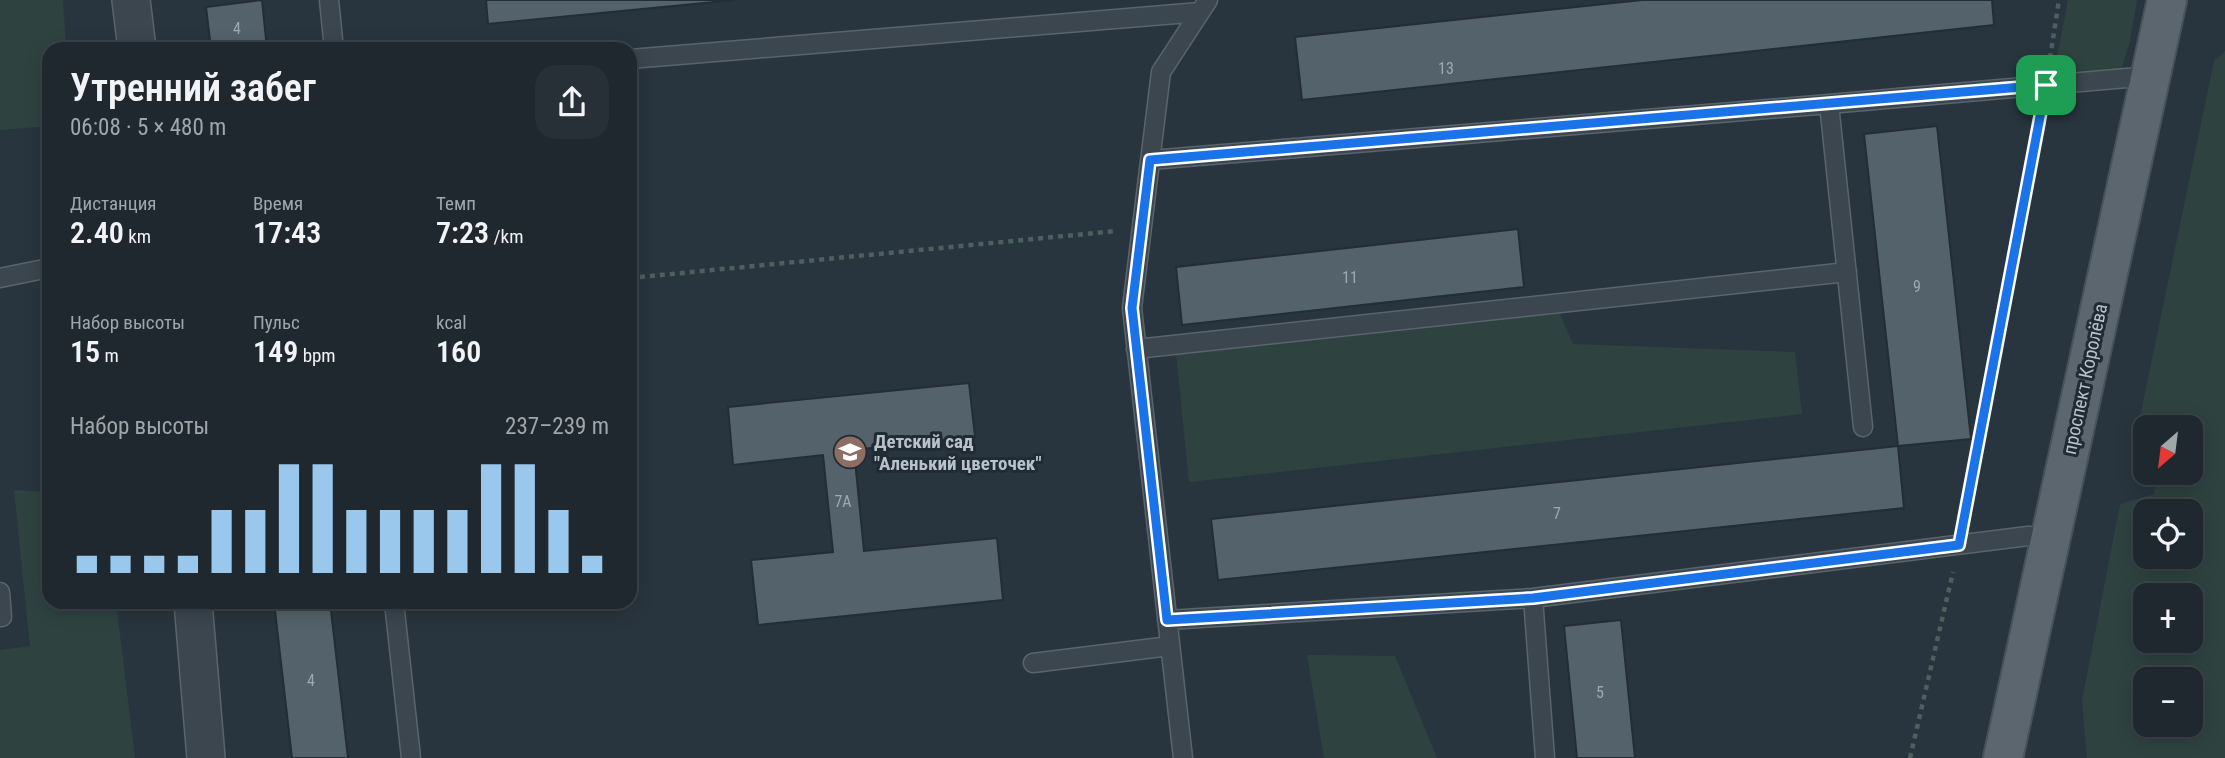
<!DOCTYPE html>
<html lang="ru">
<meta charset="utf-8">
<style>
body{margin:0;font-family:"Roboto Condensed",sans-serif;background:#273036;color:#f1f3f6;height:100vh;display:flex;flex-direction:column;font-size:26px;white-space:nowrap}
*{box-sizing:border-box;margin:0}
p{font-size:23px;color:#a1a6aa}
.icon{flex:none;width:38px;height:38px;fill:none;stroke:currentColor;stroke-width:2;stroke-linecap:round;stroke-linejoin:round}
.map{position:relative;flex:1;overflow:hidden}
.panel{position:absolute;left:42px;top:42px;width:595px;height:567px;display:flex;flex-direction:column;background:#1f282e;border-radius:21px;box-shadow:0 4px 18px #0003,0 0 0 2px #3c444a}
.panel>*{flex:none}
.needle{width:46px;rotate:208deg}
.fabs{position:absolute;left:2133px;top:415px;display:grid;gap:14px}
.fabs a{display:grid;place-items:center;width:70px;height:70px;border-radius:14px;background:#1f282e;box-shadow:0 4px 18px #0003,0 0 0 2px #3c444a;font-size:35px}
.pin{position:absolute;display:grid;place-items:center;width:60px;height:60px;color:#fff;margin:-30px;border-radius:14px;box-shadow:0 4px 10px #0006}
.round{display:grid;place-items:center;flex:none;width:74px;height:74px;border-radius:21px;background:#273036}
.summary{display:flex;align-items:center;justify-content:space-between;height:119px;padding:0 28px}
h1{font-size:38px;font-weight:600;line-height:52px}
.stats{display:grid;grid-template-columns:repeat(3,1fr);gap:10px;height:119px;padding:7px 28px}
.stats div{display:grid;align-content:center}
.stats b{font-size:30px;font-weight:600}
.stats small{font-size:19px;font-weight:400}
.stats p{font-size:19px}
.chart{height:196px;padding:14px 28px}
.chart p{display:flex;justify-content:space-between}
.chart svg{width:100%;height:126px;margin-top:7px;stroke:#9ac7ec;stroke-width:6}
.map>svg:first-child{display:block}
</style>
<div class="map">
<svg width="2225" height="758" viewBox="0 0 2225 758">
<rect width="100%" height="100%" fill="#29353e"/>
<path fill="#2e4340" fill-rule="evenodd" d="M0 0H63L66 49H49L48 126 0 130Z
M2068 0H2137L2130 41 2120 74 2053 78Z
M2225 51V758H2087L2082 701 2120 504 2154 494 2158 473 2191 472V427H2165L2166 417 2139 422 2214 61ZM2191 511V556H2146V511ZM2146 595H2191V640H2146ZM2146 679H2191V724H2146Z
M1556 305 1573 344 1795 352 1802 414 1189 482 1176 353Z
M14 490 49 492V602H116L135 758H0V650L30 646Z
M1307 655 1395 656 1437 758H1324Z"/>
<path fill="#54626b" stroke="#232d35" stroke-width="2" d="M262 0 267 49H211L206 7Z
M486 0H735L488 24Z
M1642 0H1992L1994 25 1302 100 1295 37Z
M1937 126 1971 439 1898 446 1864 134Z
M1518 229 1524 287 1182 325 1176 267Z
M969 383 975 437 854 450 864 551 997 538 1003 600 758 625 751 560 833 552 823 455 733 465 728 407Z
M1898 446 1904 508 1218 580 1211 519Z
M274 602H330L348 758H292Z
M1621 620 1635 758H1577L1564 626Z"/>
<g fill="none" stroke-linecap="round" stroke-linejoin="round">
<defs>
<path id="service" d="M329 0 334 49
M630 59 1200 12
M1150 160 1829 104
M0 278 49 268
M1136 349 1847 272
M1863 427 1829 104 2150 76
M0 592 2 617H0
M1533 598 1545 758
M394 602 411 758
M1167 620 1533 598 2028 536 2051 537
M1033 663 1170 646
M1183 758 1132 308 1161 72 1208 0"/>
<path id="minor" d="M131 0 137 49
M193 602 206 758"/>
<path id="primary" d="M2003 758 2167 0"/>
</defs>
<use href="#service" stroke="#5a646c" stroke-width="21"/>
<use href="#minor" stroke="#5a646c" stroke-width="40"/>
<use href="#primary" stroke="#49525a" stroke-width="42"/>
<path stroke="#4d5f5e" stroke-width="4.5" stroke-dasharray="5 5" stroke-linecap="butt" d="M2050 58 2059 0
M630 278 1116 231
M1964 519 2041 111
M1910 758 1953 572"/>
<use href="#service" stroke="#3c464e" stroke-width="18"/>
<use href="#minor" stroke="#3c464e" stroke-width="37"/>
<use href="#primary" stroke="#5b666e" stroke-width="38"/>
</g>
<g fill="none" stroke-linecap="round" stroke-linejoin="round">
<defs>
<path id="route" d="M2046 85 1959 545 1533 598 1167 620 1132 308 1150 160Z"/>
</defs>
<use href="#route" stroke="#fff" stroke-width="14"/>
<use href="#route" stroke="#1a73e8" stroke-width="9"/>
</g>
<defs>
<symbol id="school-disc" viewBox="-11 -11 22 22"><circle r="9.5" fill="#8d6e63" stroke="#212b33"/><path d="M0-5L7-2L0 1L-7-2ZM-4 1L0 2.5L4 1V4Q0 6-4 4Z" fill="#fff"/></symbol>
</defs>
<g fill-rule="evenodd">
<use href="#school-disc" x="831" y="433" width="38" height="38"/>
</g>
<g text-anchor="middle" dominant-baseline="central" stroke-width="6" stroke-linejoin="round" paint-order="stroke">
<g font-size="16" fill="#a0a9b2">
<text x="237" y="28">4</text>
<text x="1446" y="68">13</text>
<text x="1350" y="277">11</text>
<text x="1917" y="286">9</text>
<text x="843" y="501">7А</text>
<text x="1557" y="513">7</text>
<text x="311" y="680">4</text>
<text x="1600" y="692">5</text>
</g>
<g font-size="19" fill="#b9c1c9" stroke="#212b33">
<text transform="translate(2085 379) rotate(-78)">проспект Королёва</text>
</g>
<g font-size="19" font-weight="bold" fill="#b9c1c9" stroke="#212b33" text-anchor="start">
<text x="874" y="441">Детский сад<tspan x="874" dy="22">"Аленький цветочек"</tspan></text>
</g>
</g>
</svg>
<div class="fabs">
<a><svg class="needle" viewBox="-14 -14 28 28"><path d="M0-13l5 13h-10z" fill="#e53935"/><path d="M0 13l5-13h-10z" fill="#a1a6aa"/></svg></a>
<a><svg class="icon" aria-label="locate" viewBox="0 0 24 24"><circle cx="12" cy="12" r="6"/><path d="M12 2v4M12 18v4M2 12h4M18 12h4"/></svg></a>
<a>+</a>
<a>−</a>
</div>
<div class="pin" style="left:2046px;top:85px;background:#1e9e55"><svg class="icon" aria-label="arrive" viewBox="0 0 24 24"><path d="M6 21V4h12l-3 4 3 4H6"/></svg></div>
<section class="panel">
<div class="summary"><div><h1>Утренний забег</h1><p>06:08 · 5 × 480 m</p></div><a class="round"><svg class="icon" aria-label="share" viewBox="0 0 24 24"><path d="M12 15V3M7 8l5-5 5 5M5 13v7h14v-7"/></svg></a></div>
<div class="stats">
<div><p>Дистанция</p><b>2.40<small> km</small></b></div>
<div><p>Время</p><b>17:43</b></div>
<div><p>Темп</p><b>7:23<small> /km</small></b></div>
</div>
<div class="stats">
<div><p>Набор высоты</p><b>15<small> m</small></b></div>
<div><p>Пульс</p><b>149<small> bpm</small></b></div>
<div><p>kcal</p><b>160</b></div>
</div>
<div class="chart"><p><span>Набор высоты</span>237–239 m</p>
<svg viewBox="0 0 160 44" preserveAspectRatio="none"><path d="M5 44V38M15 44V38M25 44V38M35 44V38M45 44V22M55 44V22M65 44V6M75 44V6M85 44V22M95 44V22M105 44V22M115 44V22M125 44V6M135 44V6M145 44V22M155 44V38"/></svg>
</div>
</section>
</div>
